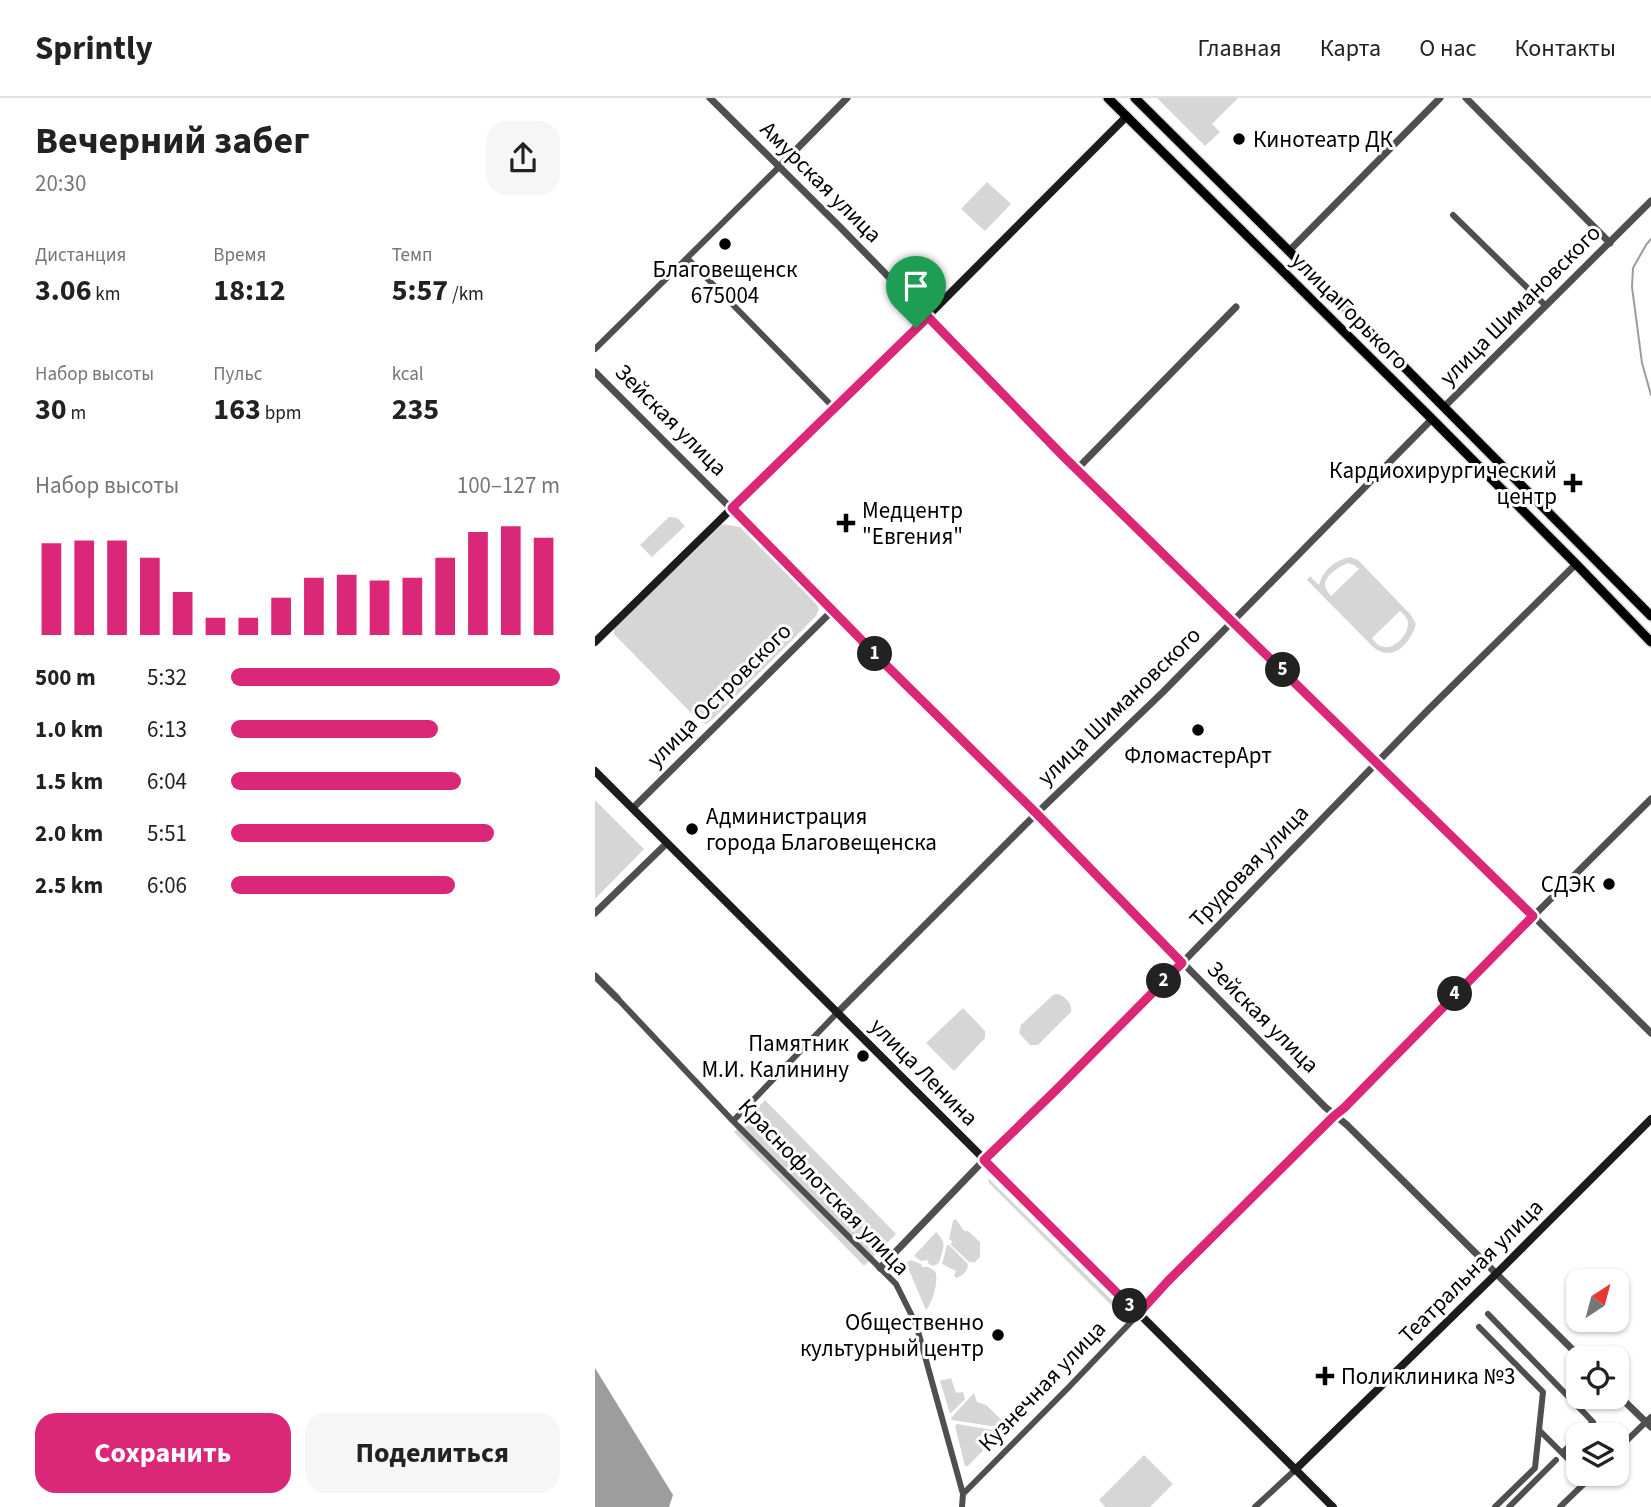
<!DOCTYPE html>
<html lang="ru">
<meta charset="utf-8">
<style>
body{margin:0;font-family:"Source Sans 3",sans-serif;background:#f6f6f6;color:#222;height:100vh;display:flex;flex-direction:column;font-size:26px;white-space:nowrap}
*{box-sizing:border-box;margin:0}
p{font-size:23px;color:#767676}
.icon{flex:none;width:38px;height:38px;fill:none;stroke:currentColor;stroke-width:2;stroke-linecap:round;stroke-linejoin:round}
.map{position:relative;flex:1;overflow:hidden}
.panel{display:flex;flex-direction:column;background:#fff;width:595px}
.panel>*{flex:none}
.needle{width:46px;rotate:36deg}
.buttons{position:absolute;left:971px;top:1171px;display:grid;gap:14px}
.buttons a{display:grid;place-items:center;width:63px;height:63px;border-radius:14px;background:#fff;box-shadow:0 2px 5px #0004;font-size:35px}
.pin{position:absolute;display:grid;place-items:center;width:60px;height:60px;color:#fff;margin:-72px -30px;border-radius:50% 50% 50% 0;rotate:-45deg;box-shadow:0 0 7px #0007}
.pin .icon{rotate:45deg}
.km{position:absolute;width:35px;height:35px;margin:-18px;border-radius:50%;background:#222;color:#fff;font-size:19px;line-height:35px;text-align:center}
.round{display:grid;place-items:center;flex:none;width:74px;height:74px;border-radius:21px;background:#f6f6f6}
.head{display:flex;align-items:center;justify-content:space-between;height:119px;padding:0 35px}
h1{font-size:38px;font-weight:700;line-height:52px}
.figures{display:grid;grid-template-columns:repeat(3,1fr);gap:10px;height:119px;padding:7px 35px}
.figures div{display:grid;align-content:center}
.figures b{font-size:30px;font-weight:700}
.figures small{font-size:19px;font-weight:400}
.figures p{font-size:19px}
.chart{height:196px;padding:14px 35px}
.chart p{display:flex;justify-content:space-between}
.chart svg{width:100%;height:126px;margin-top:7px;stroke:#db2777;stroke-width:6}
.button{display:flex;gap:14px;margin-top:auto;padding:14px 35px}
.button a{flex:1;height:80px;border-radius:21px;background:#db2777;color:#fff;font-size:28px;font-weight:700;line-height:80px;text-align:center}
.button a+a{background:#f6f6f6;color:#222}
ul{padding:0 35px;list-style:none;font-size:23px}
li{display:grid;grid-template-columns:112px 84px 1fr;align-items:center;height:52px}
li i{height:18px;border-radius:9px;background:#db2777}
header{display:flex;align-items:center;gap:42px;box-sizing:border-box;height:98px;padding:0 35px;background:#fff;border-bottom:2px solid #e0e0e0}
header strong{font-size:33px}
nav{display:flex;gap:38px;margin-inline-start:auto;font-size:24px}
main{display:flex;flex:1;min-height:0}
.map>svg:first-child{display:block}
</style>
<header>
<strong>Sprintly</strong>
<nav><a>Главная</a><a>Карта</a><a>О нас</a><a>Контакты</a></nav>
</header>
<main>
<section class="panel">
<div class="head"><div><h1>Вечерний забег</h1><p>20:30</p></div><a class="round"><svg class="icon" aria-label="share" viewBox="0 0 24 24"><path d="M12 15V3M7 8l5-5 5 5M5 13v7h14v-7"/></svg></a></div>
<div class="figures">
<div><p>Дистанция</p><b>3.06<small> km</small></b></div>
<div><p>Время</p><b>18:12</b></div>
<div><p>Темп</p><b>5:57<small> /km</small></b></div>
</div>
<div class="figures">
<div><p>Набор высоты</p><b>30<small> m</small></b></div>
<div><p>Пульс</p><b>163<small> bpm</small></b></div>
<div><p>kcal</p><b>235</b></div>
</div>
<div class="chart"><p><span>Набор высоты</span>100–127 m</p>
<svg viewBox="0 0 160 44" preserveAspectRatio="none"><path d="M5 44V12M15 44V11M25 44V11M35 44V17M45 44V29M55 44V38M65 44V38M75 44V31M85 44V24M95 44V23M105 44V25M115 44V24M125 44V17M135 44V8M145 44V6M155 44V10"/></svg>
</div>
<ul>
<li><b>500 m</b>5:32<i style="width:100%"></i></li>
<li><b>1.0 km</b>6:13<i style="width:63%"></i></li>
<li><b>1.5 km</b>6:04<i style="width:70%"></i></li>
<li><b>2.0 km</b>5:51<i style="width:80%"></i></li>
<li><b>2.5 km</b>6:06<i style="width:68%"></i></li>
</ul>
<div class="button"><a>Сохранить</a><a>Поделиться</a></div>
</section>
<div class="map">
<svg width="1056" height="1409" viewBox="0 0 1056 1409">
<rect width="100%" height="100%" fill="#fff"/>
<path fill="#d6d6d6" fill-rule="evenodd" d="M562 0H643L617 26 625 34 610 48Z
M392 84 416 106 390 133 366 111Z
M74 419 82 420 90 428 57 459 45 447Z
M127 426 145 429 221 505 224 511 221 518 117 622 111 626 103 622 19 536V530Z
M755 459 763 462 816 517 821 526C815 546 798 565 778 549L712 482 715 478 724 487C728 472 740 462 755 459ZM753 465 759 467 764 471 736 498C734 496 730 490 730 487 730 477 745 468 753 465ZM805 513C808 516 811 518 812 521 817 532 802 550 791 549 784 549 781 545 777 540Z
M0 702 49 751 0 801Z
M462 896C469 897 478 906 476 914L443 947H435L424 935 426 927 458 897Z
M368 910 390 933V940L359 973 331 945Z
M170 1002 301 1136 269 1168 139 1034Z
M393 1080 526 1211 525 1214 522 1213 394 1085Z
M360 1121C365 1124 365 1130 370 1133H373L385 1144V1159L379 1165 377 1164H374L356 1147 357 1143 354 1141 358 1123Z
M341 1134C353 1146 348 1150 344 1165L338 1168 334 1166 332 1162 326 1163 319 1158Z
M352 1147H354L373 1166C373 1173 367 1178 361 1180L359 1177 361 1173 347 1166Z
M316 1162 326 1166 327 1169H333L340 1173C344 1182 338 1204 331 1212L311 1165Z
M356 1280 361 1295 368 1294 370 1301 355 1316 345 1283Z
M379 1295 382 1304 391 1307 410 1325 431 1305 428 1302H438L409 1330 357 1322 356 1320Z
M362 1326 403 1333 404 1336 373 1368H370L360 1328Z
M549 1357 578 1386 555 1409H510L504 1402Z"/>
<path fill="#9d9d9d" d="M0 1270 78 1397 74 1409H0Z"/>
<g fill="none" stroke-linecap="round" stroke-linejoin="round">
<path stroke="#9d9d9d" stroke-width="2" d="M1056 141 1051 147 1038 170 1037 189 1047 265 1056 297"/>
<defs>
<path id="primary" d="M513 0 837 321 981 466 1056 544
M540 0 706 165 1056 518"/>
</defs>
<use href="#primary" stroke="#dbdbdb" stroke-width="12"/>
<path stroke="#4f4f4f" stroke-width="6" d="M858 117 951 208
M92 160 240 311
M0 251 184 69
M22 900 138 1023 301 1186 321 1226 368 1396 367 1409
M138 1023 242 915
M893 1216 998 1324 985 1337
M884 1229 948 1294 944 1332 984 1372
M1022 1352 1056 1319
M967 1355 984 1339
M368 1396 473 1290 555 1204 573 1183 729 1028
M660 1409 700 1372
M900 1409 940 1370 944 1332
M914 1409 961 1362
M965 1409 999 1376"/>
<path stroke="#4f4f4f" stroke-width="7" d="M115 0 246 130 469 359 783 664 1056 935
M871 0 1015 145
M184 69 252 0
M694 153 845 0
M0 274 441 716 730 1009 752 1027 986 1260
M849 309 1056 103
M482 371 641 209
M38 710 238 512
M0 815 72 745
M0 878 22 900
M242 915 441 716 568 594 837 321
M729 1028 749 1010 852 904 1056 701
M285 1170 389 1062 462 991 587 865 833 612 981 466
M1022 1296 1056 1329"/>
<path stroke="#1c1c1c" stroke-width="8" d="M0 544 127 420 247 304 532 18
M0 673 738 1409
M700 1372 901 1176 1056 1021"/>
<use href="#primary" stroke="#000" stroke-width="9"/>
</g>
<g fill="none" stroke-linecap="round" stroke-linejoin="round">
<defs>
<path id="route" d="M333 219 469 359 938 818 749 1010 739 1018 573 1183 543 1216 389 1062 462 991 587 865 442 716 294 570 137 410Z"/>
</defs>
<use href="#route" stroke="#fff" stroke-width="14"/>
<use href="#route" stroke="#db2777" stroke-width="9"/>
</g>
<g fill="#000" stroke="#fff" stroke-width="2.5">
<circle cx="644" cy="41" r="7"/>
<circle cx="130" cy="146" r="7"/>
<path d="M974.5 374.5h7v7h7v7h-7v7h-7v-7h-7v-7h7z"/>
<path d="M247.5 414.5h7v7h7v7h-7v7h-7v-7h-7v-7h7z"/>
<circle cx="603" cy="632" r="7"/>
<circle cx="97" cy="731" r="7"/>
<circle cx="1014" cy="786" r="7"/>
<circle cx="268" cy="958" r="7"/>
<circle cx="403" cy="1237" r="7"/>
<path d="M726.5 1267.5h7v7h7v7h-7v7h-7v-7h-7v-7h7z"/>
</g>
<g text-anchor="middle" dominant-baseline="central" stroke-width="6" stroke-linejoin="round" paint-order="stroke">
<g font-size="23" fill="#000" stroke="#fff" text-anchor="start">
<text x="658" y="41">Кинотеатр ДК</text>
<text x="130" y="171" text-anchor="middle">Благовещенск<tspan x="130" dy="26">675004</tspan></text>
<text x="962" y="372" text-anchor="end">Кардиохирургический<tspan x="962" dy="26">центр</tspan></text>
<text x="267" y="412">Медцентр<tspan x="267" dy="26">"Евгения"</tspan></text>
<text x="603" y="657" text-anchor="middle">ФломастерАрт</text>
<text x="111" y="718">Администрация<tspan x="111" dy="26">города Благовещенска</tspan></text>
<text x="1000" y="786" text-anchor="end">СДЭК</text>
<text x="254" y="945" text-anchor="end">Памятник<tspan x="254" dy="26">М.И. Калинину</tspan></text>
<text x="389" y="1224" text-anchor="end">Общественно<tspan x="389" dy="26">культурный центр</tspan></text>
<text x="746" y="1278">Поликлиника №3</text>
</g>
<g font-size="23" fill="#000" stroke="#fff">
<text transform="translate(226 84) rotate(45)">Амурская улица</text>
<text transform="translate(925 207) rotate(-45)">улица Шимановского</text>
<text transform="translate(755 213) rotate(45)">улица Горького</text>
<text transform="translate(76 322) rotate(45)">Зейская улица</text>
<text transform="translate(124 597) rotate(-45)">улица Островского</text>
<text transform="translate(524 608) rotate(-44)">улица Шимановского</text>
<text transform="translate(654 768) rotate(-46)">Трудовая улица</text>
<text transform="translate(668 919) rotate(45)">Зейская улица</text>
<text transform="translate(329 974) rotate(45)">улица Ленина</text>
<text transform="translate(229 1089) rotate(46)">Краснофлотская улица</text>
<text transform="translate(876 1173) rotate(-45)">Театральная улица</text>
<text transform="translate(447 1288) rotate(-46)">Кузнечная улица</text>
</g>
</g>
</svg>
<div class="buttons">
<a><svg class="needle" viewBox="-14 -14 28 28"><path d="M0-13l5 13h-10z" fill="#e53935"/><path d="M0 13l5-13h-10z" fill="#767676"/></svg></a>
<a><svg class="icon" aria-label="locate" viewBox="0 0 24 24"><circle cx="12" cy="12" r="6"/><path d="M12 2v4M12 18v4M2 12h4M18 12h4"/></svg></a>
<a><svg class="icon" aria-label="layers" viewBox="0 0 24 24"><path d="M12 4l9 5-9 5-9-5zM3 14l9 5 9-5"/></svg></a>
</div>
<div class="pin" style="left:321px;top:230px;background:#1e9e55"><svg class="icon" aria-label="arrive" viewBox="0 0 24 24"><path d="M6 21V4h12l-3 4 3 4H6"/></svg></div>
<b class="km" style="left:280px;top:556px">1</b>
<b class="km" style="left:569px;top:883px">2</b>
<b class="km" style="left:535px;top:1208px">3</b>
<b class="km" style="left:860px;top:896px">4</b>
<b class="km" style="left:688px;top:572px">5</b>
</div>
</main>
